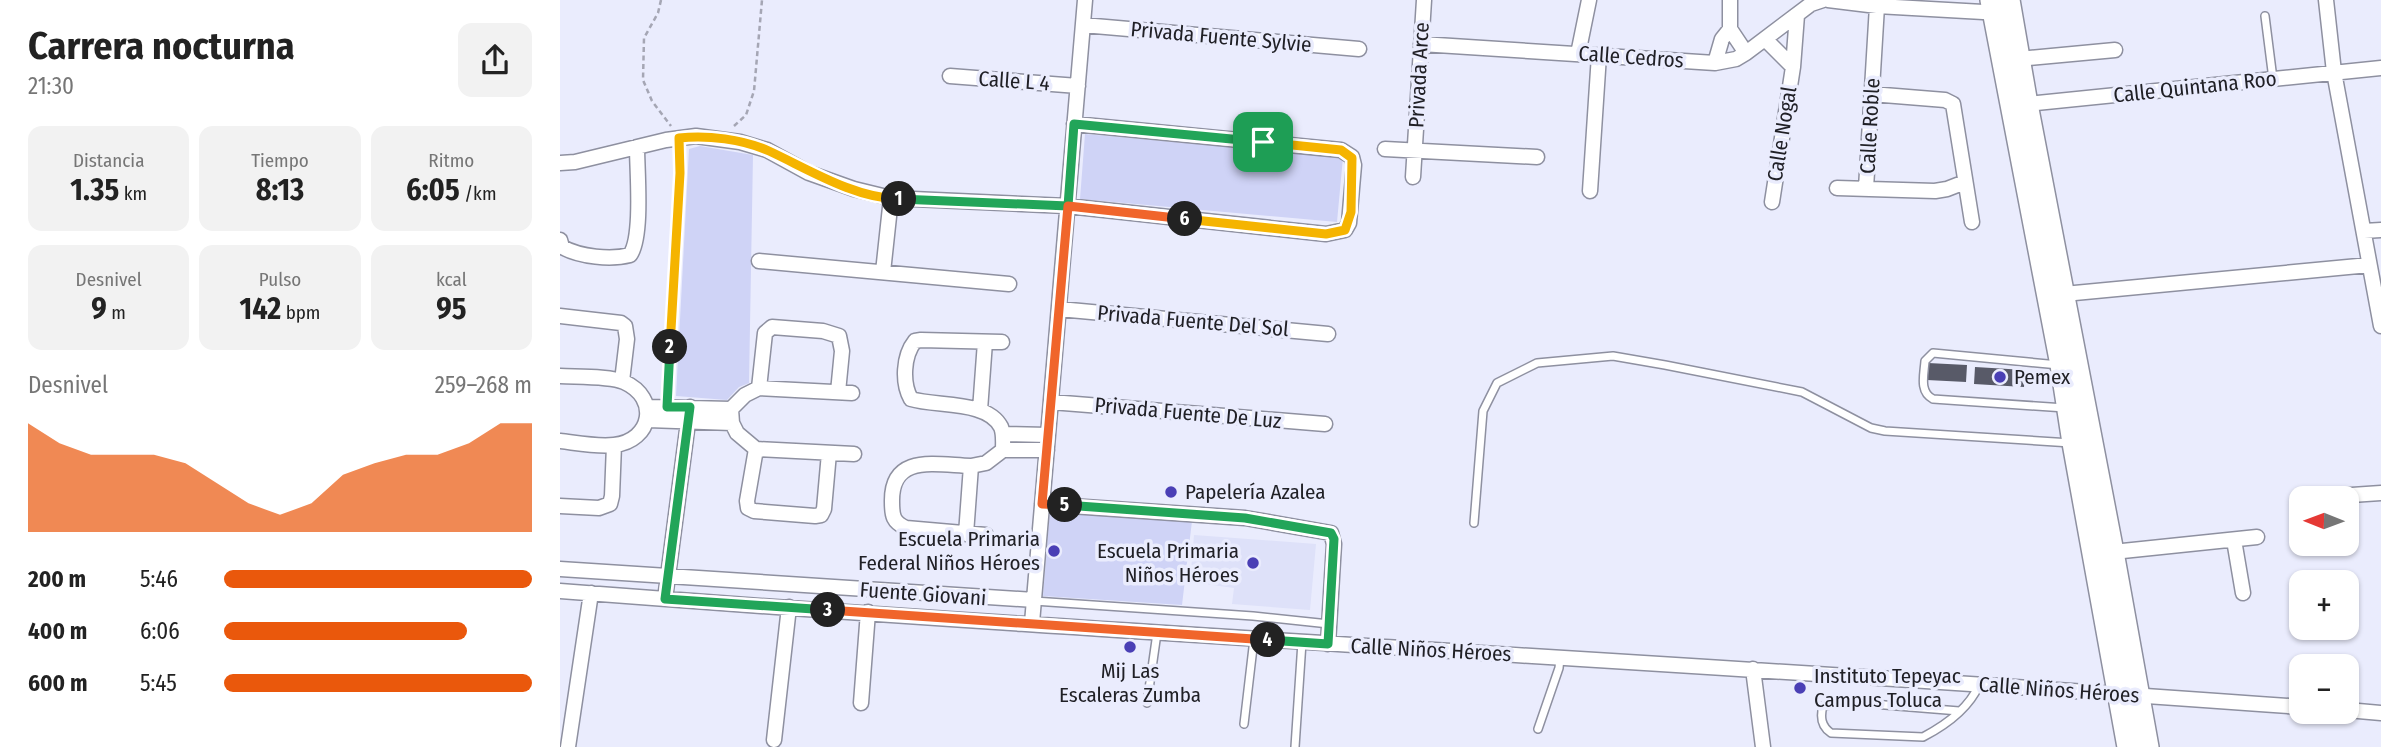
<!DOCTYPE html>
<html lang="es">
<meta charset="utf-8">
<style>
body{margin:0;font-family:"Fira Sans Condensed",sans-serif;background:#f2f2f2;color:#222;height:100vh;display:flex;flex-direction:column;font-size:26px;white-space:nowrap}
*{box-sizing:border-box;margin:0}
p{font-size:23px;color:#767676}
.icon{flex:none;width:38px;height:38px;fill:none;stroke:currentColor;stroke-width:2;stroke-linecap:round;stroke-linejoin:round}
.map{position:relative;flex:1;overflow:hidden}
.side{display:flex;flex-direction:column;background:#fff;width:560px}
.side>*{flex:none}
.needle{width:46px;rotate:271deg}
.tools{position:absolute;left:1729px;top:486px;display:grid;gap:14px}
.tools a{display:grid;place-items:center;width:70px;height:70px;border-radius:14px;background:#fff;box-shadow:0 2px 5px #0004;font-size:35px}
.pin{position:absolute;display:grid;place-items:center;width:60px;height:60px;color:#fff;margin:-30px;border-radius:14px;box-shadow:0 4px 10px #0006}
.km{position:absolute;width:35px;height:35px;margin:-18px;border-radius:50%;background:#222;color:#fff;font-size:19px;line-height:35px;text-align:center}
.round{display:grid;place-items:center;flex:none;width:74px;height:74px;border-radius:14px;background:#f2f2f2}
.headline{display:flex;align-items:center;justify-content:space-between;height:119px;padding:0 28px}
h1{font-size:38px;font-weight:700;line-height:52px}
.metrics{display:grid;grid-template-columns:repeat(3,1fr);gap:10px;height:119px;padding:7px 28px}
.metrics div{display:grid;align-content:center;border-radius:14px;background:#f2f2f2;text-align:center}
.metrics b{font-size:30px;font-weight:700}
.metrics small{font-size:19px;font-weight:400}
.metrics p{font-size:19px}
.chart{height:196px;padding:14px 28px}
.chart p{display:flex;justify-content:space-between}
.chart svg{width:100%;height:126px;margin-top:7px;fill:#ea580c;opacity:.7}
ul{padding:0 28px;list-style:none;font-size:23px}
li{display:grid;grid-template-columns:112px 84px 1fr;align-items:center;height:52px}
li i{height:18px;border-radius:9px;background:#ea580c}
main{display:flex;flex:1;min-height:0}
.map>svg:first-child{display:block}
</style>
<main>
<section class="side">
<div class="headline"><div><h1>Carrera nocturna</h1><p>21:30</p></div><a class="round"><svg class="icon" aria-label="share" viewBox="0 0 24 24"><path d="M12 15V3M7 8l5-5 5 5M5 13v7h14v-7"/></svg></a></div>
<div class="metrics">
<div><p>Distancia</p><b>1.35<small> km</small></b></div>
<div><p>Tiempo</p><b>8:13</b></div>
<div><p>Ritmo</p><b>6:05<small> /km</small></b></div>
</div>
<div class="metrics">
<div><p>Desnivel</p><b>9<small> m</small></b></div>
<div><p>Pulso</p><b>142<small> bpm</small></b></div>
<div><p>kcal</p><b>95</b></div>
</div>
<div class="chart"><p><span>Desnivel</span>259–268 m</p>
<svg viewBox="0 0 160 44" preserveAspectRatio="none"><path d="M0 44V6L10 13L20 17L30 17L40 17L50 20L60 27L70 34L80 38L90 34L100 24L110 20L120 17L130 17L140 13L150 6L160 6V44z"/></svg>
</div>
<ul>
<li><b>200 m</b>5:46<i style="width:100%"></i></li>
<li><b>400 m</b>6:06<i style="width:79%"></i></li>
<li><b>600 m</b>5:45<i style="width:100%"></i></li>
</ul>
</section>
<div class="map">
<svg width="1821" height="747" viewBox="0 0 1821 747">
<rect width="100%" height="100%" fill="#eaecfd"/>
<path fill="#dee1f9" d="M634 535 756 544 750 610 672 604 674 588 630 582Z"/>
<path fill="#cfd3f6" d="M525 134 783 157 777 222 520 199Z
M140 146 193 155 189 383 179 387 167 400 116 396 129 149Z
M490 510 632 521 622 605 483 596Z"/>
<path fill="#585a68" d="M1368 363 1407 365 1406 382 1367 380Z
M1415 367 1465 370 1464 387 1414 384Z"/>
<g fill="none" stroke-linecap="round" stroke-linejoin="round">
<defs>
<path id="lane" d="M1705 16 1713 79
M1499 365 1373 353 1365 361C1364 375 1359 392 1373 399L1505 408
M914 523 923 411 937 383 977 363 1053 356 1105 365 1242 392 1311 428 1325 431 1511 443
M474 601 693 616 769 624
M587 703 597 633
M1399 711 1288 702 1263 706C1260 717 1261 726 1271 733L1363 737C1386 725 1409 708 1419 685
M684 724 694 639
M978 729 999 668 1000 658
M735 747 742 642"/>
<path id="street" d="M1170 0V29L1186 53
M1268 0 1317 6 1441 13
M1766 0 1774 72 1821 326
M523 25 799 49
M1205 39 1233 67
M861 44 1155 63 1176 59 1186 53 1251 4 1263 0
M1018 54 1029 0
M1459 59 1555 50
M1155 63 1162 39 1170 29
M390 76 518 86
M1311 94 1385 100 1393 104 1412 222
M1458 105 1821 68
M825 149 977 157
M0 163 15 162 106 140 136 136 180 142 207 150 249 173 294 189 331 198 507 206 766 234 785 230 789 223 794 165 792 157 781 150 514 124
M853 177 864 0
M1277 188 1375 191 1387 189 1405 182
M1306 188 1317 6
M1030 191 1039 55
M1212 202 1233 67 1237 15
M1804 231 1821 230
M0 240 2 247C20 257 51 260 70 255 83 237 77 171 77 147
M199 261 449 284
M323 272 331 198
M1504 294 1809 265
M499 309 768 334
M0 316 61 323 65 326 67 339 62 381
M442 342 361 340 355 341C343 356 342 383 351 399 377 407 427 400 441 427 444 434 443 443 443 450
M0 376C17 377 50 376 64 382 100 398 92 441 54 445 37 447 17 443 0 441
M199 388 205 333 212 327 263 331 279 336 282 351 278 392
M292 393 199 388 185 395 171 409 172 423 177 433 196 449 294 454
M491 402 765 424
M88 407 171 409
M420 410 425 342
M88 420 172 423
M443 434 488 435
M196 449 187 501 188 508 194 511 255 516 261 515 264 509 269 453
M411 466C376 465 331 453 332 502 332 516 333 522 346 528L426 535
M1748 498 1821 493
M482 504 685 518 771 533 774 544 768 644
M0 506 39 508 50 504 52 496 54 445
M406 534 411 466 426 463 443 450H487
M1674 540 1683 593
M1553 552 1697 537
M0 569 474 600
M0 591C580 636 1161 664 1741 707
M105 599 130 407
M472 623 525 0
M1193 669 1203 747
M301 703 308 612
M1787 710 1821 713
M214 740 229 607
M8 747 31 593"/>
<path id="secondary" d="M1431 0 1501 365 1513 443 1568 747
M1449 0 1467 104 1553 552 1588 747"/>
</defs>
<use href="#lane" stroke="#8e90a0" stroke-width="10"/>
<use href="#street" stroke="#8e90a0" stroke-width="17"/>
<use href="#secondary" stroke="#8e90a0" stroke-width="24"/>
<path stroke="#a5a6b4" stroke-width="2.5" stroke-dasharray="5 3.5" stroke-linecap="butt" d="M101 0 98 13 84 38 83 80 92 101 111 126
M174 126 186 115 194 91 202 0
M108 393 119 152"/>
<use href="#lane" stroke="#fff" stroke-width="7"/>
<use href="#street" stroke="#fff" stroke-width="14"/>
<use href="#secondary" stroke="#fff" stroke-width="21"/>
</g>
<g fill="none" stroke-linecap="round" stroke-linejoin="round">
<defs>
<path id="split-1" d="M339 199 508 206 514 124 703 142"/>
<path id="split-2" d="M110 347 120 173 119 138C148 135 182 139 209 151 248 169 294 198 339 199"/>
<path id="split-3" d="M110 347 107 407H130L105 599 268 610"/>
<path id="split-4" d="M268 610 708 640"/>
<path id="split-5" d="M505 505 685 518 771 533 774 539 768 644 708 640"/>
<path id="split-6" d="M505 505 482 504 508 206 625 219"/>
<path id="split-7" d="M625 219 766 234 785 230 791 212 792 158 781 150 703 142"/>
</defs>
<use href="#split-1" stroke="#fff" stroke-width="14"/>
<use href="#split-2" stroke="#fff" stroke-width="14"/>
<use href="#split-3" stroke="#fff" stroke-width="14"/>
<use href="#split-4" stroke="#fff" stroke-width="14"/>
<use href="#split-5" stroke="#fff" stroke-width="14"/>
<use href="#split-6" stroke="#fff" stroke-width="14"/>
<use href="#split-7" stroke="#fff" stroke-width="14"/>
<use href="#split-1" stroke="#22a559" stroke-width="9"/>
<use href="#split-2" stroke="#f5b400" stroke-width="9"/>
<use href="#split-3" stroke="#22a559" stroke-width="9"/>
<use href="#split-4" stroke="#f0652b" stroke-width="9"/>
<use href="#split-5" stroke="#22a559" stroke-width="9"/>
<use href="#split-6" stroke="#f0652b" stroke-width="9"/>
<use href="#split-7" stroke="#f5b400" stroke-width="9"/>
</g>
<g fill="#4a3fb5" stroke="#eaecfd" stroke-width="2.5">
<circle cx="1440" cy="377" r="7"/>
<circle cx="611" cy="492" r="7"/>
<circle cx="494" cy="551" r="7"/>
<circle cx="693" cy="563" r="7"/>
<circle cx="570" cy="647" r="7"/>
<circle cx="1240" cy="688" r="7"/>
</g>
<g text-anchor="middle" dominant-baseline="central" stroke-width="7" stroke-linejoin="round" paint-order="stroke">
<g font-size="21" fill="#202026" stroke="#eaecfd">
<text transform="translate(661 37) rotate(5)">Privada Fuente Sylvie</text>
<text transform="translate(1071 57) rotate(4)">Calle Cedros</text>
<text transform="translate(859 75) rotate(-87)">Privada Arce</text>
<text transform="translate(454 81) rotate(4)">Calle L 4</text>
<text transform="translate(1635 87) rotate(-6)">Calle Quintana Roo</text>
<text transform="translate(1310 126) rotate(-87)">Calle Roble</text>
<text transform="translate(1222 134) rotate(-81)">Calle Nogal</text>
<text transform="translate(633 321) rotate(5)">Privada Fuente Del Sol</text>
<text transform="translate(628 413) rotate(5)">Privada Fuente De Luz</text>
<text transform="translate(363 594) rotate(4)">Fuente Giovani</text>
<text transform="translate(871 650) rotate(3)">Calle Niños Héroes</text>
<text transform="translate(1499 690) rotate(4)">Calle Niños Héroes</text>
</g>
<g font-size="21" fill="#202026" stroke="#eaecfd" text-anchor="start">
<text x="1454" y="377">Pemex</text>
<text x="625" y="492">Papelería Azalea</text>
<text x="480" y="539" text-anchor="end">Escuela Primaria<tspan x="480" dy="24">Federal Niños Héroes</tspan></text>
<text x="679" y="551" text-anchor="end">Escuela Primaria<tspan x="679" dy="24">Niños Héroes</tspan></text>
<text x="570" y="671" text-anchor="middle">Mij Las<tspan x="570" dy="24">Escaleras Zumba</tspan></text>
<text x="1254" y="676">Instituto Tepeyac<tspan x="1254" dy="24">Campus Toluca</tspan></text>
</g>
</g>
</svg>
<div class="tools">
<a><svg class="needle" viewBox="-14 -14 28 28"><path d="M0-13l5 13h-10z" fill="#e53935"/><path d="M0 13l5-13h-10z" fill="#767676"/></svg></a>
<a>+</a>
<a>−</a>
</div>
<div class="pin" style="left:703px;top:142px;background:#1e9e55"><svg class="icon" aria-label="arrive" viewBox="0 0 24 24"><path d="M6 21V4h12l-3 4 3 4H6"/></svg></div>
<b class="km" style="left:339px;top:199px">1</b>
<b class="km" style="left:110px;top:347px">2</b>
<b class="km" style="left:268px;top:610px">3</b>
<b class="km" style="left:708px;top:640px">4</b>
<b class="km" style="left:505px;top:505px">5</b>
<b class="km" style="left:625px;top:219px">6</b>
</div>
</main>
